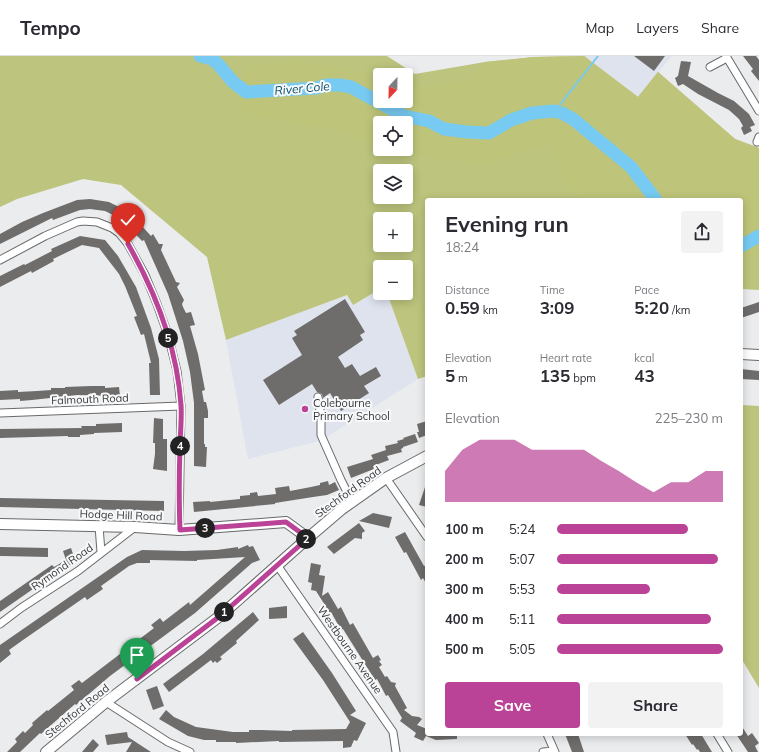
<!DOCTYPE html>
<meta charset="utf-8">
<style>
body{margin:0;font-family:Mulish,sans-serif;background:#f2f2f3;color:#2b2b33;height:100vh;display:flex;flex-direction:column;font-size:15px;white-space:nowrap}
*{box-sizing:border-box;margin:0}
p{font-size:13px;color:#7c7c81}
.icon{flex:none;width:22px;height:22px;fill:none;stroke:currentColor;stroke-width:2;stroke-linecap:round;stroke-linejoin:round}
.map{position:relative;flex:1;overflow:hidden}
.drawer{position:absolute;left:425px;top:142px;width:318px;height:538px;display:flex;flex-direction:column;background:#fff;border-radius:4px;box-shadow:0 2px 10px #0003}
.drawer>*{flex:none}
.needle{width:26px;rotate:202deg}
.tools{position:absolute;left:373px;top:12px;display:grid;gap:8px}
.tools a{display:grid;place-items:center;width:40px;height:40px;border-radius:4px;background:#fff;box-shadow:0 2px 10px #0003;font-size:20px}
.pin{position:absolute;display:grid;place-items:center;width:34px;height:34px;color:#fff;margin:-41px -17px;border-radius:50% 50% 50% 0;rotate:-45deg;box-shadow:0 0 4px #0007}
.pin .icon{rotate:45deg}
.km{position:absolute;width:20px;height:20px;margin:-10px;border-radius:50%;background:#222;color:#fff;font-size:11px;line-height:20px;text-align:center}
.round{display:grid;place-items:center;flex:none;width:42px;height:42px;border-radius:4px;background:#f2f2f3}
.overview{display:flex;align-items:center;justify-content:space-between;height:68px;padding:0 20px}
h1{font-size:22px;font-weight:700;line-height:30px}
.figures{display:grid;grid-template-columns:repeat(3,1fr);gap:6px;height:68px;padding:4px 20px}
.figures div{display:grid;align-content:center}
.figures b{font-size:17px;font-weight:700}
.figures small{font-size:11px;font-weight:400}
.figures p{font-size:11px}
.chart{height:112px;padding:8px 20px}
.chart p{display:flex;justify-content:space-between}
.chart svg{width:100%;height:72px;margin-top:4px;fill:#ba4297;opacity:.7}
.primary-button{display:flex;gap:8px;margin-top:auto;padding:8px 20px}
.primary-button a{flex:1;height:46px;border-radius:4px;background:#ba4297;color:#fff;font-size:16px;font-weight:700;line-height:46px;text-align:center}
.primary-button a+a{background:#f2f2f3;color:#2b2b33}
ul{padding:0 20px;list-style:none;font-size:13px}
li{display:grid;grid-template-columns:64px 48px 1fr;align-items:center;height:30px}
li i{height:10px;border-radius:5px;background:#ba4297}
header{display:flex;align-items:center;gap:24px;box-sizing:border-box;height:56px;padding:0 20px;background:#fff;border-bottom:1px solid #e1e1e2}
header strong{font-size:19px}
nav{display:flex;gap:22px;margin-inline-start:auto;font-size:14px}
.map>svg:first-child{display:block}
</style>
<header>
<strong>Tempo</strong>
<nav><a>Map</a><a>Layers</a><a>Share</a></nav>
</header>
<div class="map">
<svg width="759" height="696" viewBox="0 0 759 696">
<rect width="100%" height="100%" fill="#eaecee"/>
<path fill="#dfe3ed" d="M584 0H672L638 41Z
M380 233V237H387L418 323 325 382 350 433 343 436 319 385 248 403 226 284 347 239 353 249Z"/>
<path fill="#bdc47d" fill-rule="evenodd" d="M0 0H387L415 18 485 6 534 1 584 0 638 41 658 16 735 83 759 92V234L741 233V144H427V313L425 314 427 320 418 323 387 237H406V211H380V233L353 249 347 239 226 284 207 201 121 129 83 123 17 143 0 151ZM380 19H406V45H380ZM380 67H406V93H380ZM380 115H406V141H380ZM380 163H406V189H380Z
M741 349 759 350V632L741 602Z"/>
<path fill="#bec57a" d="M584 0 638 41 658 16 735 83 759 92V201L741 204V144H585L565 128 552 89 523 95 489 107 454 105 418 101 387 93H406V67H380V91L338 74 251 60 241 51 243 22 249 12 293 4 347 13 380 23V45H406V31L443 29 468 23 485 6 534 1Z"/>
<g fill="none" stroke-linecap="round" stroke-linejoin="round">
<path stroke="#77caf1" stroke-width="2" d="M555 55 598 0"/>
<path stroke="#77caf1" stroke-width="13" d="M200 0 212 3 218 8 233 26 246 36 317 32 326 29H340L351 31 404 60 429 65 444 73 467 76 489 77 511 64 532 57 553 55 562 57 573 63 631 111 656 144
M741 190 759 180"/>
</g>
<path fill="#6f6d6c" d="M634 0H665L654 15Z
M743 0H756L759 4V25L751 15 753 13Z
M681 5 691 6 688 20 718 37 734 45 749 58 755 69 750 71 752 75 744 79 741 72 743 70 739 63 729 54 698 38 683 28 678 30 675 22 678 20Z
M90 143 109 146 123 153 132 159 151 180 153 178 159 188H163L161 194 176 226 180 227 177 231 184 244 182 248 183 251 186 257 191 256 195 269 190 270 198 298 205 334 202 335 204 346H206L208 355V362H204V388H205V391H207L206 411 194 410V347L190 316 183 285 168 238 144 184 142 185 126 168 117 161 105 155 90 153 80 154 53 164 52 162 0 188V178L22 166 43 157 77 144Z
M80 180 105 184 118 200 136 231 151 272 159 303 160 339H150L149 307H151L144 278 141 279 134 261 137 260 125 230 119 218 99 192 82 189 53 203 54 205 32 217 31 215 0 231V220L24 208 25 209 52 195 51 193Z
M345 243 365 276 360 279 363 284 338 301 345 312 352 308 360 320 376 311 381 320 364 330 369 337 341 355 330 337 323 342 322 338 317 336 312 328 279 349 263 324 302 299 292 282 297 279 294 275Z
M759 246V256L741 262V252Z
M741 313 759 315V324L741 323Z
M91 330H105V332L119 331 120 340 77 339 32 344 20 345V343L0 344V335L18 334V336L37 335 51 334V332H65V331Z
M154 362 163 363V383H167V415L153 413 155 398V387H153Z
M427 365V379L419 382 417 376H419L417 368Z
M122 367V376L94 377V378L80 379V381H68V380L0 382V373L82 372 81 370H96V368Z
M415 378 418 386 403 391V392L401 393 402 396 387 400 389 404 373 410 374 413 351 422 347 411 373 403 371 399 386 394 385 390 398 387 397 385 404 383 403 382Z
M328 425 329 429 335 426 339 434 327 439 313 441 275 447V448L194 456 193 446 210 445V446L240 443V440L250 439V437L257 436 258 440 276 438 275 432 289 430 290 435 311 431 320 429V427Z
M426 428 427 429V451L419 449Z
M0 442 164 445V455L0 451Z
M373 457 392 461 389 472 359 465Z
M359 467 365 475 362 477V483L355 482 334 498 327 491Z
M405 476 424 510 427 509V529L423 522 421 524 406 496 404 497 395 481Z
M248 489 249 491 253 490 260 504 252 507 195 557 110 620 76 649 75 648 41 678 40 677 20 696H7L17 686 15 683 23 675 25 677 33 669 32 667 47 654 48 655 74 634 71 630 79 624 82 627 154 572 151 569 160 562 163 566 189 546 190 549 245 501 197 504V505L150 504V507H137L129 510 101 530 103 533 87 544 85 541 23 584 9 594 11 598 0 607V589L127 501 142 494 184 495 217 494 238 491V493Z
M0 491 48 492V501L3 500H0Z
M71 492 76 507 55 515 56 517 0 556V545L52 509 54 511 66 504 63 495Z
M311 507 321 509 319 519 325 520 322 540 328 536 338 553 341 551 350 569 353 567 373 602 378 599 381 604 379 605 382 609 379 611 385 621 387 620 391 626 396 627 395 630 407 652 404 654 412 660 419 661 422 663 417 669 427 673V678H457V683L436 684 426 680 423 685 414 681 416 677 400 665 402 662 388 639 386 640 377 623 375 624 343 573 341 574 331 556 330 557 316 535 311 534 312 527 308 526Z
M287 550V562L269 563V552Z
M253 556 259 564 236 585 237 587 220 601 222 603 217 607 215 605 213 607 211 604 169 636 163 628 203 598Z
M303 576 332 617 356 655 350 659 366 667 357 685 354 684 351 691 343 692V685L279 686V685L236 687V686H216V684H204L188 680 159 663 166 654 174 661 196 671 233 676H249V674H261L292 675V674L346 673 350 666 323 624 293 583Z
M157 630 164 650 153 654 146 634Z
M741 669 748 680 752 677 759 687 755 690 758 696H748L736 678H741Z
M127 676 128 681 151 696H126L132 686 107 689 105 679Z
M565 678H578L584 696H572Z
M685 678H701L712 696H700L698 693 697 694 693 688 692 689Z
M93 683 99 689 93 696H82Z"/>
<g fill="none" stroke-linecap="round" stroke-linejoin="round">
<defs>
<path id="street" d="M726 0 759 55
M710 11 727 2
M757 86 759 81
M0 204 45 180 77 166 83 165 97 166 112 172 119 177 128 188 145 219 157 248 168 279 177 315 181 350 179 474
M318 341 321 361V379L341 424 352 446
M0 357 181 350
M386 422 427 481
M99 470 101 496
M277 509 393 676 396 696
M0 568 21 552 78 515 135 471
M106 646 168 686 190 696
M547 678 555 696
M717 678 728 696
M543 696 554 695"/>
<path id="secondary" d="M741 298 759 299
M0 468 135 471 179 474 286 466 308 482
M46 696 106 646 220 560 308 482 342 453 386 422 427 400"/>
</defs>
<use href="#street" stroke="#68696b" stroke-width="9"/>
<use href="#secondary" stroke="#68696b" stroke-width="12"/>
<use href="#street" stroke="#fff" stroke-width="7"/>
<use href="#secondary" stroke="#fff" stroke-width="10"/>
</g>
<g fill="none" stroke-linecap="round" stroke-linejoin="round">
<defs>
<path id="route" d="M128 188C156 237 177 292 181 349 182 363 180 378 180 392 179 419 179 447 180 474L286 466 308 482 220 560 137 623"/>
</defs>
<use href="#route" stroke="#fff" stroke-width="8"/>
<use href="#route" stroke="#ba4297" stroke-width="5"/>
</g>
<circle fill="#ba4297" stroke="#f8f9fb" stroke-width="1.5" cx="305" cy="353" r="4"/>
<g text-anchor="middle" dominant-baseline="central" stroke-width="4" stroke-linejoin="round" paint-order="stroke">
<g font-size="11" fill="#373838" stroke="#f8f9fb">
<text transform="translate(90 343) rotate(-2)">Falmouth Road</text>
<text transform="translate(348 436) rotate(-36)">Stechford Road</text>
<text transform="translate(121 459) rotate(2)">Hodge Hill Road</text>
<text transform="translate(62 511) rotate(-35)">Rymond Road</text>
<text transform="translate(350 594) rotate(55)">Westbourne Avenue</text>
<text transform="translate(77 655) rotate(-39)">Stechford Road</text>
</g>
<g font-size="11" fill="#373838" stroke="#f8f9fb" text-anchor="start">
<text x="313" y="347">Colebourne<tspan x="313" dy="13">Primary School</tspan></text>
</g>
<g font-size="12" font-style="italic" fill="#044d67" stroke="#f8f9fb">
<text transform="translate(302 32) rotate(-5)">River Cole</text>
</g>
</g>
</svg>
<div class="tools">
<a><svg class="needle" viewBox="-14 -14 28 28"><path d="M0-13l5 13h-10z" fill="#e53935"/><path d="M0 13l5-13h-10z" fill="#7c7c81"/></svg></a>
<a><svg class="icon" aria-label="locate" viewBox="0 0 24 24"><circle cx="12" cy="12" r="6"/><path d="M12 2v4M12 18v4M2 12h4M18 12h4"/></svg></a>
<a><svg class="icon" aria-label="layers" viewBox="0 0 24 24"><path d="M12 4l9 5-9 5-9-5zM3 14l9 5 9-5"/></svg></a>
<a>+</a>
<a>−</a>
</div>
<div class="pin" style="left:137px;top:623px;background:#1e9e55"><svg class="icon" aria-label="arrive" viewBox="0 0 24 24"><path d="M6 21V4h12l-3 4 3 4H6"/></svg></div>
<div class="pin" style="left:128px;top:188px;background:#d93025"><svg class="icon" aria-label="check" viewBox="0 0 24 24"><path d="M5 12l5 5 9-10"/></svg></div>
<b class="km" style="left:224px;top:556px">1</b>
<b class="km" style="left:306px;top:483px">2</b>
<b class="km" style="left:205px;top:472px">3</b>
<b class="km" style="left:180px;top:390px">4</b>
<b class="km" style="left:168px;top:282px">5</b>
<section class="drawer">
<div class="overview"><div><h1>Evening run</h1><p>18:24</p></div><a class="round"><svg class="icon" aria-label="share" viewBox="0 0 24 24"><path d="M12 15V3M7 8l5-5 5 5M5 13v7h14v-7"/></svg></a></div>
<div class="figures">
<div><p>Distance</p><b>0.59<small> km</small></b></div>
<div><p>Time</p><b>3:09</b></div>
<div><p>Pace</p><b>5:20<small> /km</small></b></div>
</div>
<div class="figures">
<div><p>Elevation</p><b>5<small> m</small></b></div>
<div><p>Heart rate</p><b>135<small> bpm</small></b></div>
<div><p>kcal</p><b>43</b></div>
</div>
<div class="chart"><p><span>Elevation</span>225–230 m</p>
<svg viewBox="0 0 160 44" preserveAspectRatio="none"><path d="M0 44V25L10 12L20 6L30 6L40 6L50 12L60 12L70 12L80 12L90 19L100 25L110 32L120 38L130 32L140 32L150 25L160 25V44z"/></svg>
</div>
<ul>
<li><b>100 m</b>5:24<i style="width:79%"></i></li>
<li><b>200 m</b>5:07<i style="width:97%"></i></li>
<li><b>300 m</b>5:53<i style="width:56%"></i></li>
<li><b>400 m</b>5:11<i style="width:93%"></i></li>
<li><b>500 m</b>5:05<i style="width:100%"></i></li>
</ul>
<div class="primary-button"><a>Save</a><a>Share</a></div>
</section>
</div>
